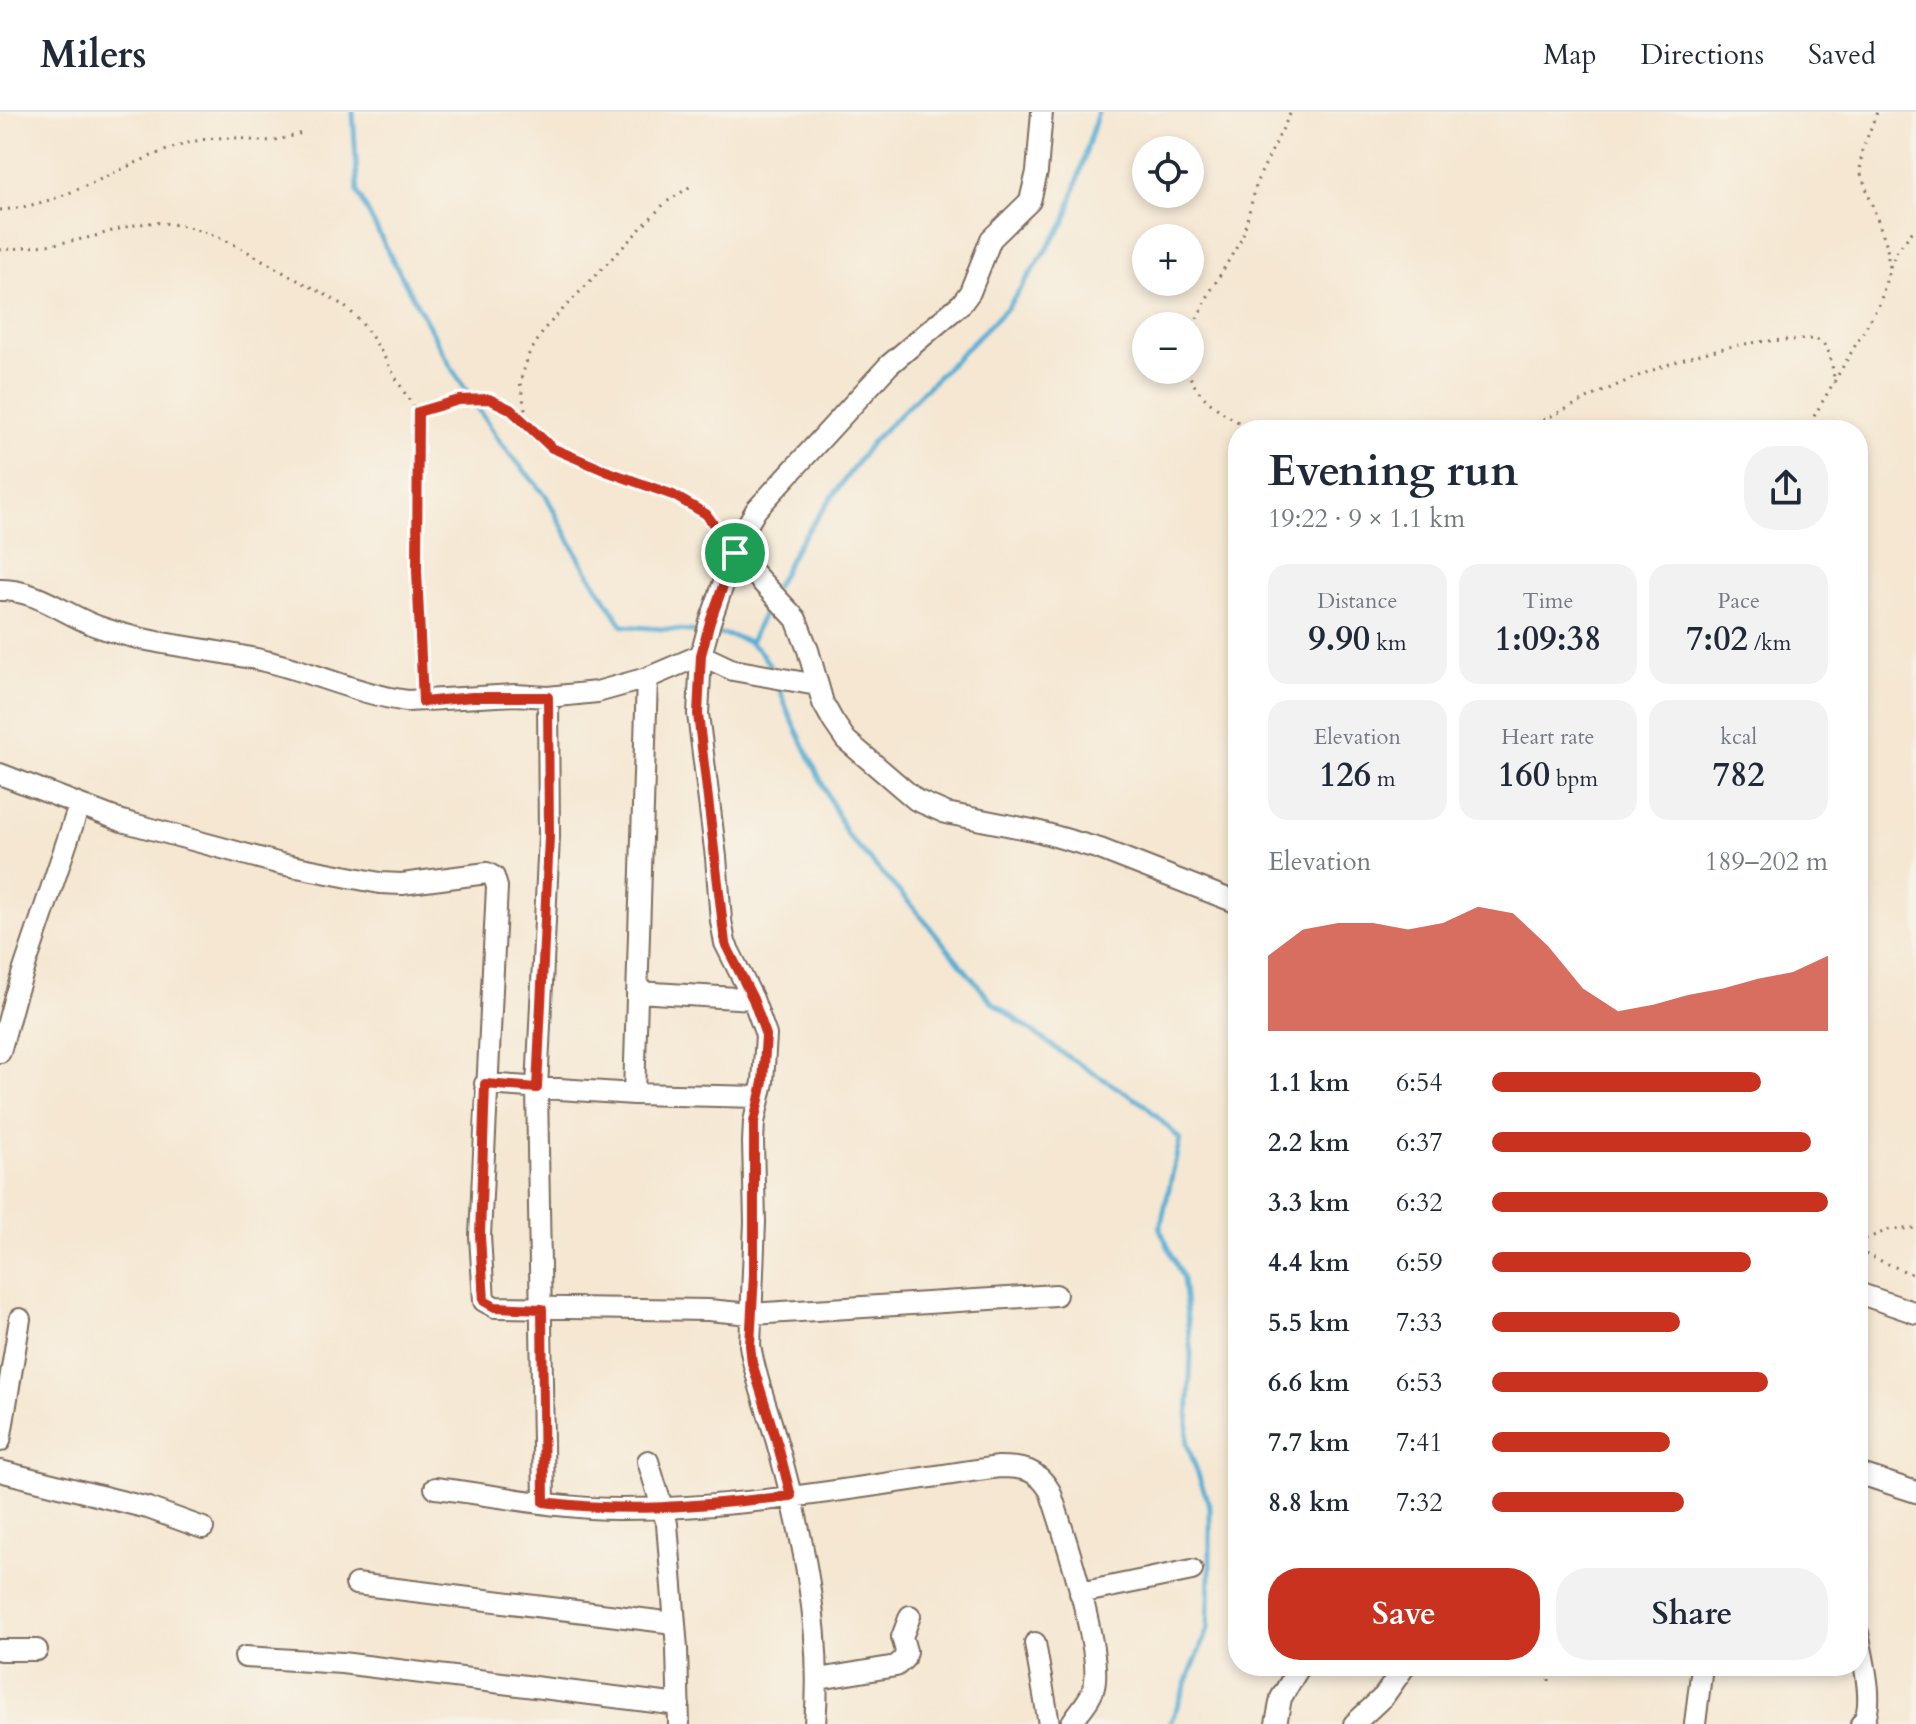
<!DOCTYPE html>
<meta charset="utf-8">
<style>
body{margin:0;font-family:Cardo,serif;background:#f2f2f3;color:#1f2937;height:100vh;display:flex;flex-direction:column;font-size:30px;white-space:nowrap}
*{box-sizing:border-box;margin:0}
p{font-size:26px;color:#747a83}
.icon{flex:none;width:44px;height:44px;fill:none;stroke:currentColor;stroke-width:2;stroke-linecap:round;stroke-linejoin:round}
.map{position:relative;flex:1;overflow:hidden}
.sheet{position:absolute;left:1228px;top:308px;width:640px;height:1256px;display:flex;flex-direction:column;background:#fff;border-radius:32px;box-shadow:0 4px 12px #0003}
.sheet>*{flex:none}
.fabs{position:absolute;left:1132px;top:24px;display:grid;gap:16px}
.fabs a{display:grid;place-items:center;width:72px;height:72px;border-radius:50%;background:#fff;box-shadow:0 4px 12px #0003;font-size:40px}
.pin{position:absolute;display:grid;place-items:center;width:68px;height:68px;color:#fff;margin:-34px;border:4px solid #fff;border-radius:50%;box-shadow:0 2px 8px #0007}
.round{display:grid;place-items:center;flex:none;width:84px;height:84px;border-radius:32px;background:#f2f2f3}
.headline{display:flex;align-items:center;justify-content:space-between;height:136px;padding:0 40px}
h1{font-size:44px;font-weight:700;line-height:60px}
.stats{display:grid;grid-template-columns:repeat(3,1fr);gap:12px;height:136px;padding:8px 40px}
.stats div{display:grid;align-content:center;border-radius:20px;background:#f2f2f3;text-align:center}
.stats b{font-size:34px;font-weight:700}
.stats small{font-size:22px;font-weight:400}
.stats p{font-size:22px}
.chart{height:224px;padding:16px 40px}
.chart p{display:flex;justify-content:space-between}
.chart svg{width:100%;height:144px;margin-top:8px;fill:#c8321e;opacity:.7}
.cta{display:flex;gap:16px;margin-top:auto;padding:16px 40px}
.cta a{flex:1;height:92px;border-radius:32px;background:#c8321e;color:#fff;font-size:32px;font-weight:700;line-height:92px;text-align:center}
.cta a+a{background:#f2f2f3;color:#1f2937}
ul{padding:0 40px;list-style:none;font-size:26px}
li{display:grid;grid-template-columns:128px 96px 1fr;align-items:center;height:60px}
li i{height:20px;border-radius:10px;background:#c8321e}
header{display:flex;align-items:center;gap:48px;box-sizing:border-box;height:112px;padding:0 40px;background:#fff;border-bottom:2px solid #e0e1e3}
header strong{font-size:38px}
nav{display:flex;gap:44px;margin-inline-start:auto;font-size:28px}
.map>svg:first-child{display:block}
</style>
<header>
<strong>Milers</strong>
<nav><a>Map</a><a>Directions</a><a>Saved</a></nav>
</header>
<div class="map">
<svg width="1916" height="1612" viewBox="0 0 1916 1612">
<rect width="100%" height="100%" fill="#f7f3e8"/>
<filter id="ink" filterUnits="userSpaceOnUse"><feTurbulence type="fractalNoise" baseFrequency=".0125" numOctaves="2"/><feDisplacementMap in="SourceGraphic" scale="16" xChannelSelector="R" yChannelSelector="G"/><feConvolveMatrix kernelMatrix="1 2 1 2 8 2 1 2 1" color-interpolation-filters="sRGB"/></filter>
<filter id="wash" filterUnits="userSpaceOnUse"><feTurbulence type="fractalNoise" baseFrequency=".006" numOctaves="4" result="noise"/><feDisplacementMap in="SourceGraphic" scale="32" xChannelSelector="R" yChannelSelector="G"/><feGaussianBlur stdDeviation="1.8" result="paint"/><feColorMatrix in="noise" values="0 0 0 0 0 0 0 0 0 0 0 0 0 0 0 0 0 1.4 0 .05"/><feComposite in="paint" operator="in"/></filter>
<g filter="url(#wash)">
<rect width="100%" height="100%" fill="#f5e7d2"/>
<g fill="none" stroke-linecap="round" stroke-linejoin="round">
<path stroke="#58add4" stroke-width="5" d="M353 0 358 81 391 145 454 260 500 330 546 384 582 451 623 514 703 520
M775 476 797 434 871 331 1008 195 1065 110 1098 0
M713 521C745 525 760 531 773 561
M750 531 769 489
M777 570 788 600 847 723 914 796 992 890 1065 943 1145 993 1180 1027 1160 1117 1183 1167 1191 1242 1187 1332 1210 1395V1463L1208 1517 1170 1612"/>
</g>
</g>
<g filter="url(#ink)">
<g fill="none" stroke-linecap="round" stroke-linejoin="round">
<defs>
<path id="street" d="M735 441 796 507 808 538 823 591 833 609 846 628 916 688 946 701 1037 719 1100 737 1238 791
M0 478C37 477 68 505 102 516 155 534 211 536 265 549 313 560 358 582 407 589L515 583 548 585 597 580 647 566 701 543 710 510 739 427 756 398 889 253 962 191 970 180 991 127 1030 89 1037 60 1042 0
M0 662 122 709 281 752 380 771 402 772 487 761 494 765 497 775 480 1124 484 1189 495 1195 708 1198 751 1202 1056 1183
M637 880 753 887
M0 940 15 884 79 694
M485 972 634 982 759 985
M634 982 647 566
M1858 1181 1916 1201
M0 1329 20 1207
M648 1349 667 1412 677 1537 679 1612
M0 1359 148 1396 203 1416
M1858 1361 1916 1380
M435 1376C496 1383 563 1398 623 1397 747 1397 876 1372 999 1355 1023 1355 1037 1357 1050 1379 1063 1418 1103 1540 1094 1575 1091 1588 1078 1600 1071 1612
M544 1390 537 976 549 725 548 585
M356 1472 674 1511
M1080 1481 1192 1458
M1858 1521C1862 1543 1877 1596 1861 1612
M1035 1531 1049 1612
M0 1538H37
M245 1545 342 1551 679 1593
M819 1567 896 1554 904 1547 906 1539 902 1525 910 1504
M815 1612C823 1517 803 1424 778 1334 769 1300 755 1267 750 1233L755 1110 753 1030 754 1010 763 970 766 923 753 887 725 831 721 809 716 745 698 602 701 543 733 558 817 573
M1276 1612 1281 1586 1300 1554
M1354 1612 1384 1584 1405 1554
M1695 1612 1702 1554"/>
</defs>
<use href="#street" stroke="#7c6c5d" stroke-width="24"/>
<path stroke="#7c6c5d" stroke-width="3" stroke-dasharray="2 6" stroke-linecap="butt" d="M0 98C71 93 127 46 196 29 208 26 226 25 238 26 246 27 254 29 262 29 277 29 291 25 304 20
M0 138C31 135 61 132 91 125 115 119 137 109 163 111 210 115 247 139 286 162 306 173 339 187 354 203 382 231 394 270 418 300L417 459 422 571
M1890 155 1897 139 1916 115
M1190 221 1210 180 1242 126 1258 67 1291 0
M1188 258C1195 287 1228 304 1252 318
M418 300 459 288 489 287 510 297 552 336 606 359 673 383 706 402 722 424
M528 313 520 270 529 242 546 215 665 91 691 74
M1522 318C1607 278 1697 228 1793 228 1799 228 1811 226 1817 228 1832 233 1832 258 1835 271
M1806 318 1880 191 1889 158 1887 134 1860 59 1862 39 1877 0
M1858 1130 1888 1118 1916 1116
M1858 1139 1916 1164
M1549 1569 1550 1554"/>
<use href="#street" stroke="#fff" stroke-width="20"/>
</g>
</g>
<g fill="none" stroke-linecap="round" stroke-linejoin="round" filter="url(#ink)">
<defs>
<path id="route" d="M489 287 510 297 552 336 606 359 673 383 706 402 735 441 710 510 701 543 698 602 725 831 753 887 766 923 763 970 754 1010V1162L750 1233 752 1251 778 1334 791 1384C705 1393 631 1402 544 1390L542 1197 495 1195 484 1189 480 1124 485 972 537 976 549 725 548 585H472L423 590 417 459 418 300 459 288Z"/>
</defs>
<use href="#route" stroke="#fff" stroke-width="16"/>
<use href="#route" stroke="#c8321e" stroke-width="10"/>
</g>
</svg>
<div class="fabs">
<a><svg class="icon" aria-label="locate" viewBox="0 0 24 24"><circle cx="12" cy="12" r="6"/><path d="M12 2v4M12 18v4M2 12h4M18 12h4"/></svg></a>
<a>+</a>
<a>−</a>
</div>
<div class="pin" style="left:735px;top:441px;background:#1e9e55"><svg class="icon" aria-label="arrive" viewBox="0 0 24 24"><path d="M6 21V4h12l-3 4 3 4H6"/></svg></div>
<section class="sheet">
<div class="headline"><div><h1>Evening run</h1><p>19:22 · 9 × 1.1 km</p></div><a class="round"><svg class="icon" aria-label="share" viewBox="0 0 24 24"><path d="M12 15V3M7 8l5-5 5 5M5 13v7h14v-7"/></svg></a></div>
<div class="stats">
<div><p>Distance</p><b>9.90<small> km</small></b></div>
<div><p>Time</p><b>1:09:38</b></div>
<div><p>Pace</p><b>7:02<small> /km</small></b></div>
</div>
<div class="stats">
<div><p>Elevation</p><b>126<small> m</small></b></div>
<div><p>Heart rate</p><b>160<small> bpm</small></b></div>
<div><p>kcal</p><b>782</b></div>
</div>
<div class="chart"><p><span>Elevation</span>189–202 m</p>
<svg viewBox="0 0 160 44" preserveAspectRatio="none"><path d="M0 44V21L10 13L20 11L30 11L40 13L50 11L60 6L70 8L80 18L90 31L100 38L110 36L120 33L130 31L140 28L150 26L160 21V44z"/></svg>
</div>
<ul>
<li><b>1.1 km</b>6:54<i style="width:80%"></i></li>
<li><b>2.2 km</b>6:37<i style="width:95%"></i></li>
<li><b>3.3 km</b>6:32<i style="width:100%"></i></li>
<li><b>4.4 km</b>6:59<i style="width:77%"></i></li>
<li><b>5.5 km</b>7:33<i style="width:56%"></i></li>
<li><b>6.6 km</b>6:53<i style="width:82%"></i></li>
<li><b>7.7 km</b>7:41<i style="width:53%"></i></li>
<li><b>8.8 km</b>7:32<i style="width:57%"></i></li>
</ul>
<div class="cta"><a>Save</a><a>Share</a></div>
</section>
</div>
